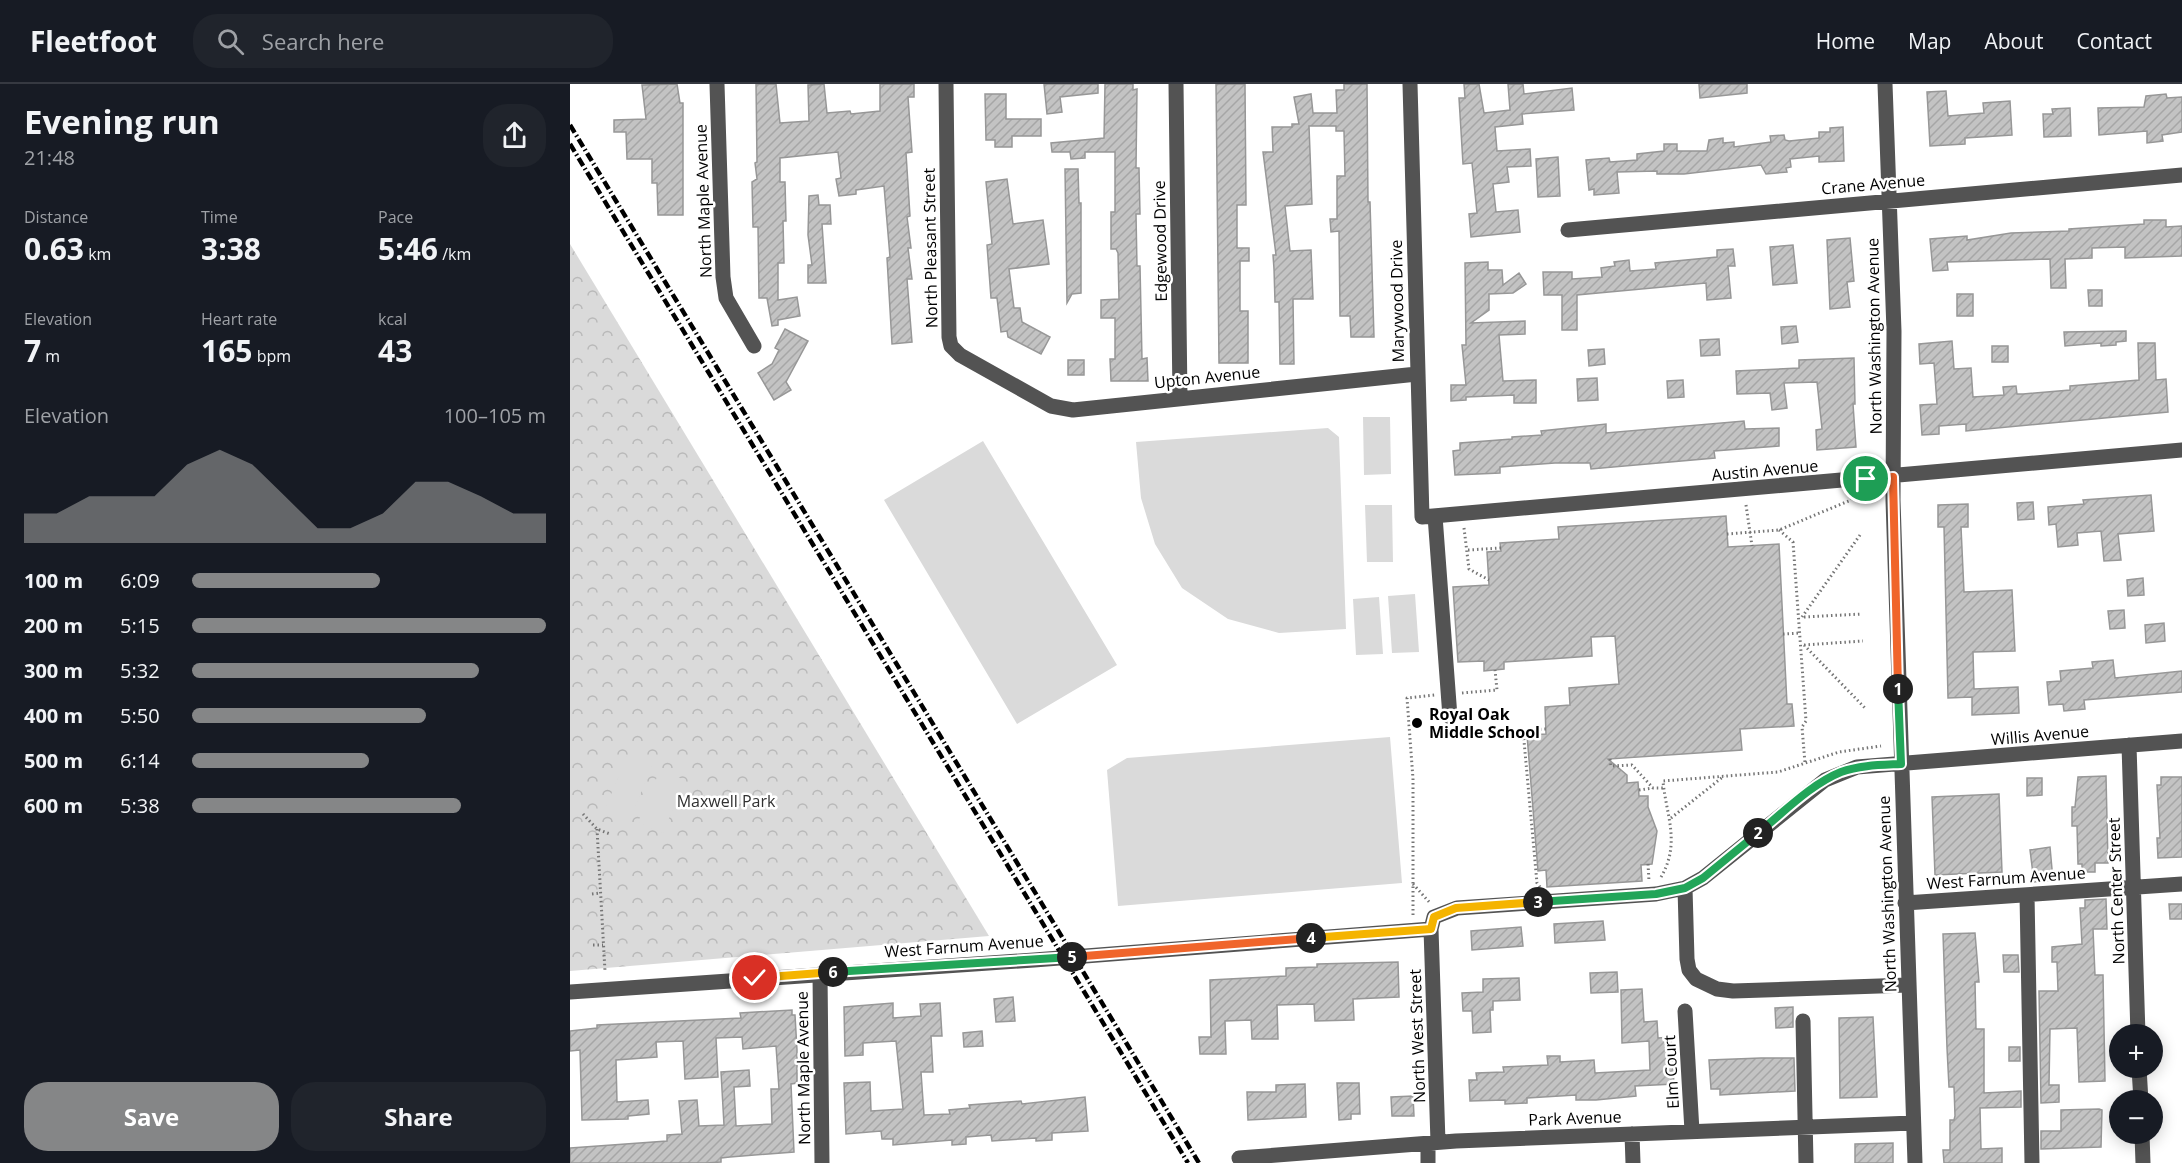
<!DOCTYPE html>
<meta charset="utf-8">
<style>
body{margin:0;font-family:"Open Sans",sans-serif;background:#20242c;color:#f1f3f6;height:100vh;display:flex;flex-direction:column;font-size:22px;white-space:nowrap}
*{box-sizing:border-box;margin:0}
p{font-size:20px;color:#9ea1a6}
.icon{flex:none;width:33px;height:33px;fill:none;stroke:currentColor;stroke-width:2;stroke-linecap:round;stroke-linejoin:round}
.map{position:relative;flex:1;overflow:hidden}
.sheet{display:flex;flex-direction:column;background:#171b24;width:570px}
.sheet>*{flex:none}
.buttons{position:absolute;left:1539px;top:940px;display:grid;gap:12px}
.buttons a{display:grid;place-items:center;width:54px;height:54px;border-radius:50%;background:#171b24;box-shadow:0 3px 15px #0003;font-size:30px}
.pin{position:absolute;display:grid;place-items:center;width:51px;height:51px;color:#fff;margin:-26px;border:3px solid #fff;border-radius:50%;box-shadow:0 2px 6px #0007}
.km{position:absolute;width:30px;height:30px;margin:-15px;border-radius:50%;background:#222;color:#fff;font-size:16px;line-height:30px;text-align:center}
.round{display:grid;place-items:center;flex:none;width:63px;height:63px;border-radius:24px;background:#20242c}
.overview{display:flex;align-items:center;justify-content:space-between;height:102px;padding:0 24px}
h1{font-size:33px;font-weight:700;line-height:45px}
.figures{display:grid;grid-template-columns:repeat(3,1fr);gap:9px;height:102px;padding:6px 24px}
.figures div{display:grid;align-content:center}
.figures b{font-size:30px;font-weight:700}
.figures small{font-size:16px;font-weight:400}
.figures p{font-size:16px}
.chart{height:168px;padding:12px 24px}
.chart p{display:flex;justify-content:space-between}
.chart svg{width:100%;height:108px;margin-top:6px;fill:#858687;opacity:.7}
.button{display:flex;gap:12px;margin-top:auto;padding:12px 24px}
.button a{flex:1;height:69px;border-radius:24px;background:#858687;color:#fff;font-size:24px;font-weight:700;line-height:69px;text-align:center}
.button a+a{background:#20242c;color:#f1f3f6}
ul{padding:0 24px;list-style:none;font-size:20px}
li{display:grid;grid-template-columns:96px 72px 1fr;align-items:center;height:45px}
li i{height:15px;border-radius:8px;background:#858687}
header{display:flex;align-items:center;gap:36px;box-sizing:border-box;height:84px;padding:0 30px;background:#171b24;border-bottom:2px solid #363941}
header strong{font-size:28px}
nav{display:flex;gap:33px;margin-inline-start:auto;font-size:21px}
.search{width:420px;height:54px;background:#20242c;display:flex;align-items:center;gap:15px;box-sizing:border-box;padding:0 21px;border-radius:24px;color:#9ea1a6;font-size:22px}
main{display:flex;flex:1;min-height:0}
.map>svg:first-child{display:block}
</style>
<header>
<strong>Fleetfoot</strong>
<div class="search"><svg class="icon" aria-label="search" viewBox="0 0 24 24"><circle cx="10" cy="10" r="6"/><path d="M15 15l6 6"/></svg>Search here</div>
<nav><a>Home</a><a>Map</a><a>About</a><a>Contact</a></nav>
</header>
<main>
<section class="sheet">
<div class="overview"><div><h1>Evening run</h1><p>21:48</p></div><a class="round"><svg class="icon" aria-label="share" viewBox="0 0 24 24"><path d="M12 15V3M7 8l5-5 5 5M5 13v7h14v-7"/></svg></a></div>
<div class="figures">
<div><p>Distance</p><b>0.63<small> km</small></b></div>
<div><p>Time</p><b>3:38</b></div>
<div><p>Pace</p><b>5:46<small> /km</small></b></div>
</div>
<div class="figures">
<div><p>Elevation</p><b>7<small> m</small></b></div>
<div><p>Heart rate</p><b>165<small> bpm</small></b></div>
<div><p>kcal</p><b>43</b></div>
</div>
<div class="chart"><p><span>Elevation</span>100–105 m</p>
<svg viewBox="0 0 160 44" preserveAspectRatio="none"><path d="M0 44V32L10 32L20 25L30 25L40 25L50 12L60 6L70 12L80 25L90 38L100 38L110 32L120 19L130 19L140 25L150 32L160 32V44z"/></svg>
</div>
<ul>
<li><b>100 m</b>6:09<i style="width:53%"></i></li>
<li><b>200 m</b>5:15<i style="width:100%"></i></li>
<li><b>300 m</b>5:32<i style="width:81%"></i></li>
<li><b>400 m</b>5:50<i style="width:66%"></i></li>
<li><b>500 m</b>6:14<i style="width:50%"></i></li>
<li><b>600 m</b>5:38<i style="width:76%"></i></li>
</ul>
<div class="button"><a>Save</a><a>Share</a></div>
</section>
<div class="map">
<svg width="1612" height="1079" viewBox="0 0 1612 1079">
<defs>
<pattern id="forest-crowns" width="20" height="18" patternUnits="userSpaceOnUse" patternTransform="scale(1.5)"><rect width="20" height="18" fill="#dadada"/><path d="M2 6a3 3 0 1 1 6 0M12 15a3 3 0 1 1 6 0" fill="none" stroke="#b9b9b9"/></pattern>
<pattern id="building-hatch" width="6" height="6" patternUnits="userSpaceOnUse" patternTransform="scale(1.5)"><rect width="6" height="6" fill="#c3c3c3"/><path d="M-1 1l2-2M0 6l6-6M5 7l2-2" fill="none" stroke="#a6a6a6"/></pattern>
</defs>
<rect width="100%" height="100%" fill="#fff"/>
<path fill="url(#forest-crowns)" d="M0 160 419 852 0 887Z"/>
<path fill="#dadada" d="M820 333 821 390 794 391 793 333Z
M758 344 769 353 776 545 709 549 658 535 612 504 585 460 571 414 566 358Z
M413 357 547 581 447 640 314 416Z
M795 421H822L823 478H797Z
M845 510 849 568 822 569 818 512Z
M809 513 813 570 786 571 783 515Z
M820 653 832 799 548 822 537 686 557 674Z
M57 672 82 682 60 735 35 725Z
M90 686 115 696 93 749 68 738Z"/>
<path fill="url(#building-hatch)" stroke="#979797" stroke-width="1.5" d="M107 0 110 19H113V131H88L87 99H82V75H57L56 48H44V36L76 35 72 1Z
M186 0H206L210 39 239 37 238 1 254 0 257 29 280 27 281 30 310 27V0H344V13H338L342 68 336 69 340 132 337 133 341 164H338L342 195H337L342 258 322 260 317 174 320 173 314 102 286 106V110L269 112 266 95 271 94 268 68 210 74V98H215L216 137H213L214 179H208V216L227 213 230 232 208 236V241L202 242 197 214H189L188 143H183L182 98 187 95 185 79 187 78Z
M474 0H528V9L490 13 492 28 477 30Z
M535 0H563V6L567 5 566 84H569L570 130H566L567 182H570L572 275 577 274 578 297H541L540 275H545V234H531V216L549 215 548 169 546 165H541V128H545V68H515V74L501 75 500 68H482L481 59 534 54Z
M646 0H675L676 121H667V164H679V177H670V227H678V279H649Z
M774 0H797L798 118H800L804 253H781L780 232H770L769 147 761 148 760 135H767V92H775L774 47H766V42H739L742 120 715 122 720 167 741 166 743 215H723L724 280H710L709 218H705L704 185 703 171H706L693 68H703L702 43H722V40H729L724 13 741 10 743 29H767L766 6H774Z
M894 0H909L914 29 940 26 938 0H953L954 10 1002 4 1004 26 952 30 953 40 925 43 927 67 960 65 961 82 937 83 939 98 923 100 926 128 948 126 950 148 901 153 899 130 907 129 902 79 893 80 889 14H895Z
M1129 0H1177V9L1130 14Z
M1376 7 1378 32 1414 29 1413 19 1440 17 1442 51 1395 54V60L1360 62 1357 8Z
M415 10H436V35H471V52H442V63H425V56H416Z
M1596 10 1597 14 1612 13V48L1592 51 1593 57 1577 59V47L1529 51 1528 24 1574 23 1576 12Z
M1500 24 1501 52 1474 53 1473 30H1483L1482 25Z
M1273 43 1274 77 1249 78V72L1220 75 1221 83 1216 84 1217 88 1196 90 1191 81 1114 90H1087V87L1047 88 1049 109 1024 111V105L1019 106 1016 76 1039 74 1040 78 1067 76V70L1094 67V60H1107V67H1137L1139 56 1153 54V59L1164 58V63L1201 58 1200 52 1214 51 1215 56 1219 57 1249 54V48H1260V44Z
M988 73 990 112 968 113 966 75Z
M495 85H508L509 119H511V209L502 210 497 219Z
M437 95 443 140 473 136 479 180 439 185 444 224H450L452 238 480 253 471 270 438 253 437 247 431 248 427 214H421L417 161 422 160 416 98Z
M248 111 249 121H260L261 140H252L256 199H238V181H242L238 151 239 112Z
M1574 136H1596V143L1612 142V172L1555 174V163L1522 164V174L1495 175 1496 204H1481L1480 175 1377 178 1378 186 1363 187 1360 155 1397 152V156L1441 149 1499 147V145L1574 140Z
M1280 154 1284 197 1277 198 1280 223 1260 225 1257 156Z
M1223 161 1227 199 1203 201 1200 163Z
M1163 165 1165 182H1158L1161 214 1137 216 1136 199 1007 211V246H992V211H974L973 188H1002V195L1032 193 1031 184 1045 182 1044 178 1059 176 1060 187 1086 185 1085 179 1147 173V166Z
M918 178V186H932L933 201 949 189 956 200 943 209 919 210V226L901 239 955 237V250L929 251 933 297 966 296V319H944V311L896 313V316L881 317V301H896L892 261H896L895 179Z
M1518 206H1532V222H1519Z
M1387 210H1403V232H1387Z
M1226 242 1228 258 1212 260 1211 243Z
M215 245 238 257 216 298 221 306 204 316 188 289 202 280 209 266 205 264Z
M1556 247V257L1546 258V261L1531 262V259L1495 262 1494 248Z
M1149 255 1150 271 1131 272 1130 256Z
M1382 257 1384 285 1401 284 1403 313 1434 311 1433 303 1446 302 1447 310H1453L1500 306V302L1569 296 1568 259H1585L1586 296 1596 295 1598 328 1396 347V340L1369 342V350L1352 351 1350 321 1367 320 1364 279 1350 280 1349 260Z
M1422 262H1438V278H1422Z
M1034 265 1035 280 1019 282 1018 266Z
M1284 274 1285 320H1283L1286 363 1247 366 1246 346 1252 345 1247 298 1214 299 1217 324 1202 326 1200 309 1167 310 1166 287 1229 284V276Z
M498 276H514V291H498Z
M1027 294 1028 316 1008 317 1007 295Z
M1113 296 1114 313 1098 314 1097 297Z
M1174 337 1175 345 1209 344V362L1144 367 1145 374 1021 385 1020 379H985L930 383V389L885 391 883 367 890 366V359L942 355V353L972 351 971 347 1036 340V349Z
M1581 411 1584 447 1548 450 1551 476 1534 477 1531 447 1507 449 1508 461 1488 463 1486 440 1479 441 1478 423 1514 420 1513 416Z
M1463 418 1464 435 1448 436 1447 419Z
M1398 420V443H1391L1394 508 1442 506 1445 567 1403 568 1404 605 1448 603 1449 629 1402 631V613L1378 614 1374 443H1368V421Z
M1156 432 1158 463 1209 460 1217 620H1222L1224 642 1170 645 1172 666 1038 675 1057 691V699L1068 698 1069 712H1078V723L1087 747 1082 780 1071 781 1072 797 977 803 976 786 968 787 957 651 976 650 975 623 1000 621 999 604 1049 600 1045 552 1021 553 1022 572 934 578V585L914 587V577L888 578 883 503 919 501 917 468 931 467 930 459 989 455 988 443Z
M1573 494 1574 511 1558 512 1557 496Z
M1554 526 1555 544 1540 545 1538 527Z
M1594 539 1595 557 1576 559 1575 541Z
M1543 576 1545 594 1612 587V608L1514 616 1515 625 1494 627 1493 620 1479 621 1477 598 1491 597 1490 587 1523 584 1522 578Z
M1536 692 1538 779H1525V788H1512V780H1508L1507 742H1502V723H1505L1508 693Z
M1591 693H1612V773L1588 774 1587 754H1590L1587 701H1591Z
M1457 694H1472V711L1457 712Z
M1429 710 1432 788 1365 791 1362 713Z
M1480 763 1483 796 1464 798 1460 766Z
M1536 815 1537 845H1523L1525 891H1533L1535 997 1509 998 1507 944 1480 945 1479 1001H1489V1018L1471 1019 1469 907H1488L1487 878H1482V863L1512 860 1510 824H1515V816Z
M1599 820H1612V835H1600Z
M1033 837 1035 856 985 859 984 840Z
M951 843 953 862 902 866 901 847Z
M1405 849 1409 898H1405L1406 945H1414V1009L1451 1007V1023L1410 1024 1411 1065 1432 1064V1079H1374L1373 1066H1380V1036H1384L1385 1032 1384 1003H1379L1377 964 1373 850Z
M1433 871H1448L1449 888H1434Z
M828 878 829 913 783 915 784 936 745 937 744 920 707 921 708 955H682L681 936 655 937 656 970H630L629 953H641L640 896 716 892V884L747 883V880Z
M1047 888 1048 908 1021 909 1020 889Z
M949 894 950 916 923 917V926H920L921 948 903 949 902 927H893L892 909 913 908V895Z
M1072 905 1074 938 1087 937 1088 954 1101 953 1104 1000 1065 1002 1066 1012 1026 1016H1006V1011L957 1014V1019L935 1020V1016L900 1017 899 996H907L906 989 934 988 933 983 978 981 977 972H990V978L1024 976 1025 989 1080 986 1079 957 1052 959 1051 906Z
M443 913 445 937 426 938 424 915Z
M323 919V934L351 932 350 920 370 919 372 952H361L363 988H351L354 1031 380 1030 379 1026 400 1024 399 1021 451 1017 452 1020 515 1013 518 1047 482 1049V1056L466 1057V1054L422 1057 421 1051 396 1053V1060L382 1061V1056L323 1061V1055H312L311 1047 276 1050 274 999 300 998 301 1027 333 1025 326 957 293 959V971L275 972 274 923Z
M1223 923V943L1206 944 1205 924Z
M222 926V931H225L227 966V999L221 1000 224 1068 160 1073 151 1074V1078L136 1079H0V1064L97 1057V1051L112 1050 109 1017 127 1016 129 1042 154 1041 151 988 179 986 180 1002 164 1003 166 1042 202 1040 201 1005H209L206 962 173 965 172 953 146 954 148 993 115 995 113 957 86 958 87 973 46 976 47 1018 78 1016 79 1030 58 1032V1035L12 1036 10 966 0 967V947L27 944V941L171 934 170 929Z
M1303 933 1307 1013 1270 1014 1269 934Z
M412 947 413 962 394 963 393 949Z
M1439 963H1450V977H1439Z
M1191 974H1224L1225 1007 1150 1011V1005H1141L1139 976Z
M767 999H789L790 1030H781V1035L769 1036Z
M735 1000 736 1033 678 1036 677 1008H706V1001Z
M843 1012 844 1032H822L821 1013Z
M1529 1025 1532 1026 1531 1063 1471 1065V1047H1491V1026Z
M1323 1059V1079H1285V1060Z"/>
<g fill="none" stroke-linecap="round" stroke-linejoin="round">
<path stroke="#757575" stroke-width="3" stroke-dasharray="1.5 3" stroke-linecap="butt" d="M1176 421 1182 462
M894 444 899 485 919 496
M1209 446 1223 458 1236 637 1232 643 1235 679
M1157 450 1209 446 1281 416 1283 413
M898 466 931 464
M1232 533 1290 451
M1234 533 1292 530
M1213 550 1230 549
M1234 561 1295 624
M1234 561 1293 557
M892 609 927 606 925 586
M1040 675 1041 682 1062 681 1083 704H1093
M1069 706 1083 704
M13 730 27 745 40 750
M1101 734 1154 692
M27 745 35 887
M1078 780 1079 797
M1091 793C1111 759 1096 731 1093 697L1208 688 1269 668 1311 662
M843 800 861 820
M970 803 967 799 953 646 976 645
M22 810 30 809
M843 831V695L837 614 865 611
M23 861H33"/>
<path stroke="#535353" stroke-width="15" d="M147 0 153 193 156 214 184 262
M376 0 379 253 381 262 390 271 481 322 503 326 847 290
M606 0 610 314
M840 0 852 433 1612 366
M1315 0 1324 247 1323 416 1345 1079
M998 146 1612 91
M865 432 880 633
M1559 661 1568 951
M1115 804 1117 875 1119 886 1126 895 1147 905 1163 907 1338 901
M1457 811 1462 1079
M1335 819 1612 800
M250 890 252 1079
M0 908 464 876 861 845
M1115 927 1122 1047
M1233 937 1236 1079
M1569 984 1571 1017
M1062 1050 1063 1079
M1572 1050 1573 1079
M868 1058 861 845 864 833 887 824 1086 810 1115 804 1133 794 1255 696 1287 683 1612 657
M858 1060V1079
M669 1074 886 1057 1343 1039"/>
<path stroke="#000" stroke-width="4.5" stroke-dasharray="9 3 1.5 3" stroke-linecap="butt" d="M0 41 629 1079
M0 60 618 1079"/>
</g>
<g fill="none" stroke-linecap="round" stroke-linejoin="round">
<defs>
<path id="split-1" d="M1296 395 1323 393 1328 605"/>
<path id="split-2" d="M1188 749C1213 729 1241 700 1271 688 1290 681 1311 681 1331 680L1328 605"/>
<path id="split-3" d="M968 818 1086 810 1115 804 1133 794 1188 749"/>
<path id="split-4" d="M741 854 861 845 864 833 886 824 968 818"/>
<path id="split-5" d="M502 873 741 854"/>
<path id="split-6" d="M263 888 502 873"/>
<path id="split-7" d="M185 894 263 888"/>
</defs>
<use href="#split-1" stroke="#fff" stroke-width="12"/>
<use href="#split-2" stroke="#fff" stroke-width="12"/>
<use href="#split-3" stroke="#fff" stroke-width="12"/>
<use href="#split-4" stroke="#fff" stroke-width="12"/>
<use href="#split-5" stroke="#fff" stroke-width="12"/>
<use href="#split-6" stroke="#fff" stroke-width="12"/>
<use href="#split-7" stroke="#fff" stroke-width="12"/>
<use href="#split-1" stroke="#f0652b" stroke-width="8"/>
<use href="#split-2" stroke="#22a559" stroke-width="8"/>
<use href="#split-3" stroke="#22a559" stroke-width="8"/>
<use href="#split-4" stroke="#f5b400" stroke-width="8"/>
<use href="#split-5" stroke="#f0652b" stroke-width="8"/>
<use href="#split-6" stroke="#22a559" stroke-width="8"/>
<use href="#split-7" stroke="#f5b400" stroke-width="8"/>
</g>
<circle fill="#000" stroke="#fff" stroke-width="2" cx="847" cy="639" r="6"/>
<g text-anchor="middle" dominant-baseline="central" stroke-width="5" stroke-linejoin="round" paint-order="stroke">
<g font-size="16" fill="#000" stroke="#fff">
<text transform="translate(1303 100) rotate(-5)">Crane Avenue</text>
<text transform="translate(133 117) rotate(-92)">North Maple Avenue</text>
<text transform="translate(590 157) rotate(-91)">Edgewood Drive</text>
<text transform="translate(360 164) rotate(-91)">North Pleasant Street</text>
<text transform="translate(827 217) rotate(-91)">Marywood Drive</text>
<text transform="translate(1304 252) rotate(-91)">North Washington Avenue</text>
<text transform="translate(637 293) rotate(-6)">Upton Avenue</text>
<text transform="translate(1195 386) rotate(-5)">Austin Avenue</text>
<text transform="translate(1470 651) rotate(-5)">Willis Avenue</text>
<text transform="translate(1436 794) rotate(-4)">West Farnum Avenue</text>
<text transform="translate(1546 807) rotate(-92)">North Center Street</text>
<text transform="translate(1317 810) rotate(-92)">North Washington Avenue</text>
<text transform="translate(394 862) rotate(-4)">West Farnum Avenue</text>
<text transform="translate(847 952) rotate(-92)">North West Street</text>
<text transform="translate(233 984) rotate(-91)">North Maple Avenue</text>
<text transform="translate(1101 988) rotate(-93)">Elm Court</text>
<text transform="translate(1005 1034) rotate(-2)">Park Avenue</text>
</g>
<g font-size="16" font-weight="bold" fill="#000" stroke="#fff" text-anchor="start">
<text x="859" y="630">Royal Oak<tspan x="859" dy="18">Middle School</tspan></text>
</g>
<g font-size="16" fill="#313131" stroke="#fff">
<text x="156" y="717">Maxwell Park</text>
</g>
</g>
</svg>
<div class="buttons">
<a>+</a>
<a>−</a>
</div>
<div class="pin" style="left:1296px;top:395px;background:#1e9e55"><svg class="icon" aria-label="arrive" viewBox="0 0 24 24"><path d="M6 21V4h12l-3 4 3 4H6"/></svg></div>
<div class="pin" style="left:185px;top:894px;background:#d93025"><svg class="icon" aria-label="check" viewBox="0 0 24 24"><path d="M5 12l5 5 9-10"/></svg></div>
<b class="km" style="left:1328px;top:605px">1</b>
<b class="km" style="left:1188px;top:749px">2</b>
<b class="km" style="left:968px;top:818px">3</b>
<b class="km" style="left:741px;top:854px">4</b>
<b class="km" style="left:502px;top:873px">5</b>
<b class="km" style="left:263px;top:888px">6</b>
</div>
</main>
